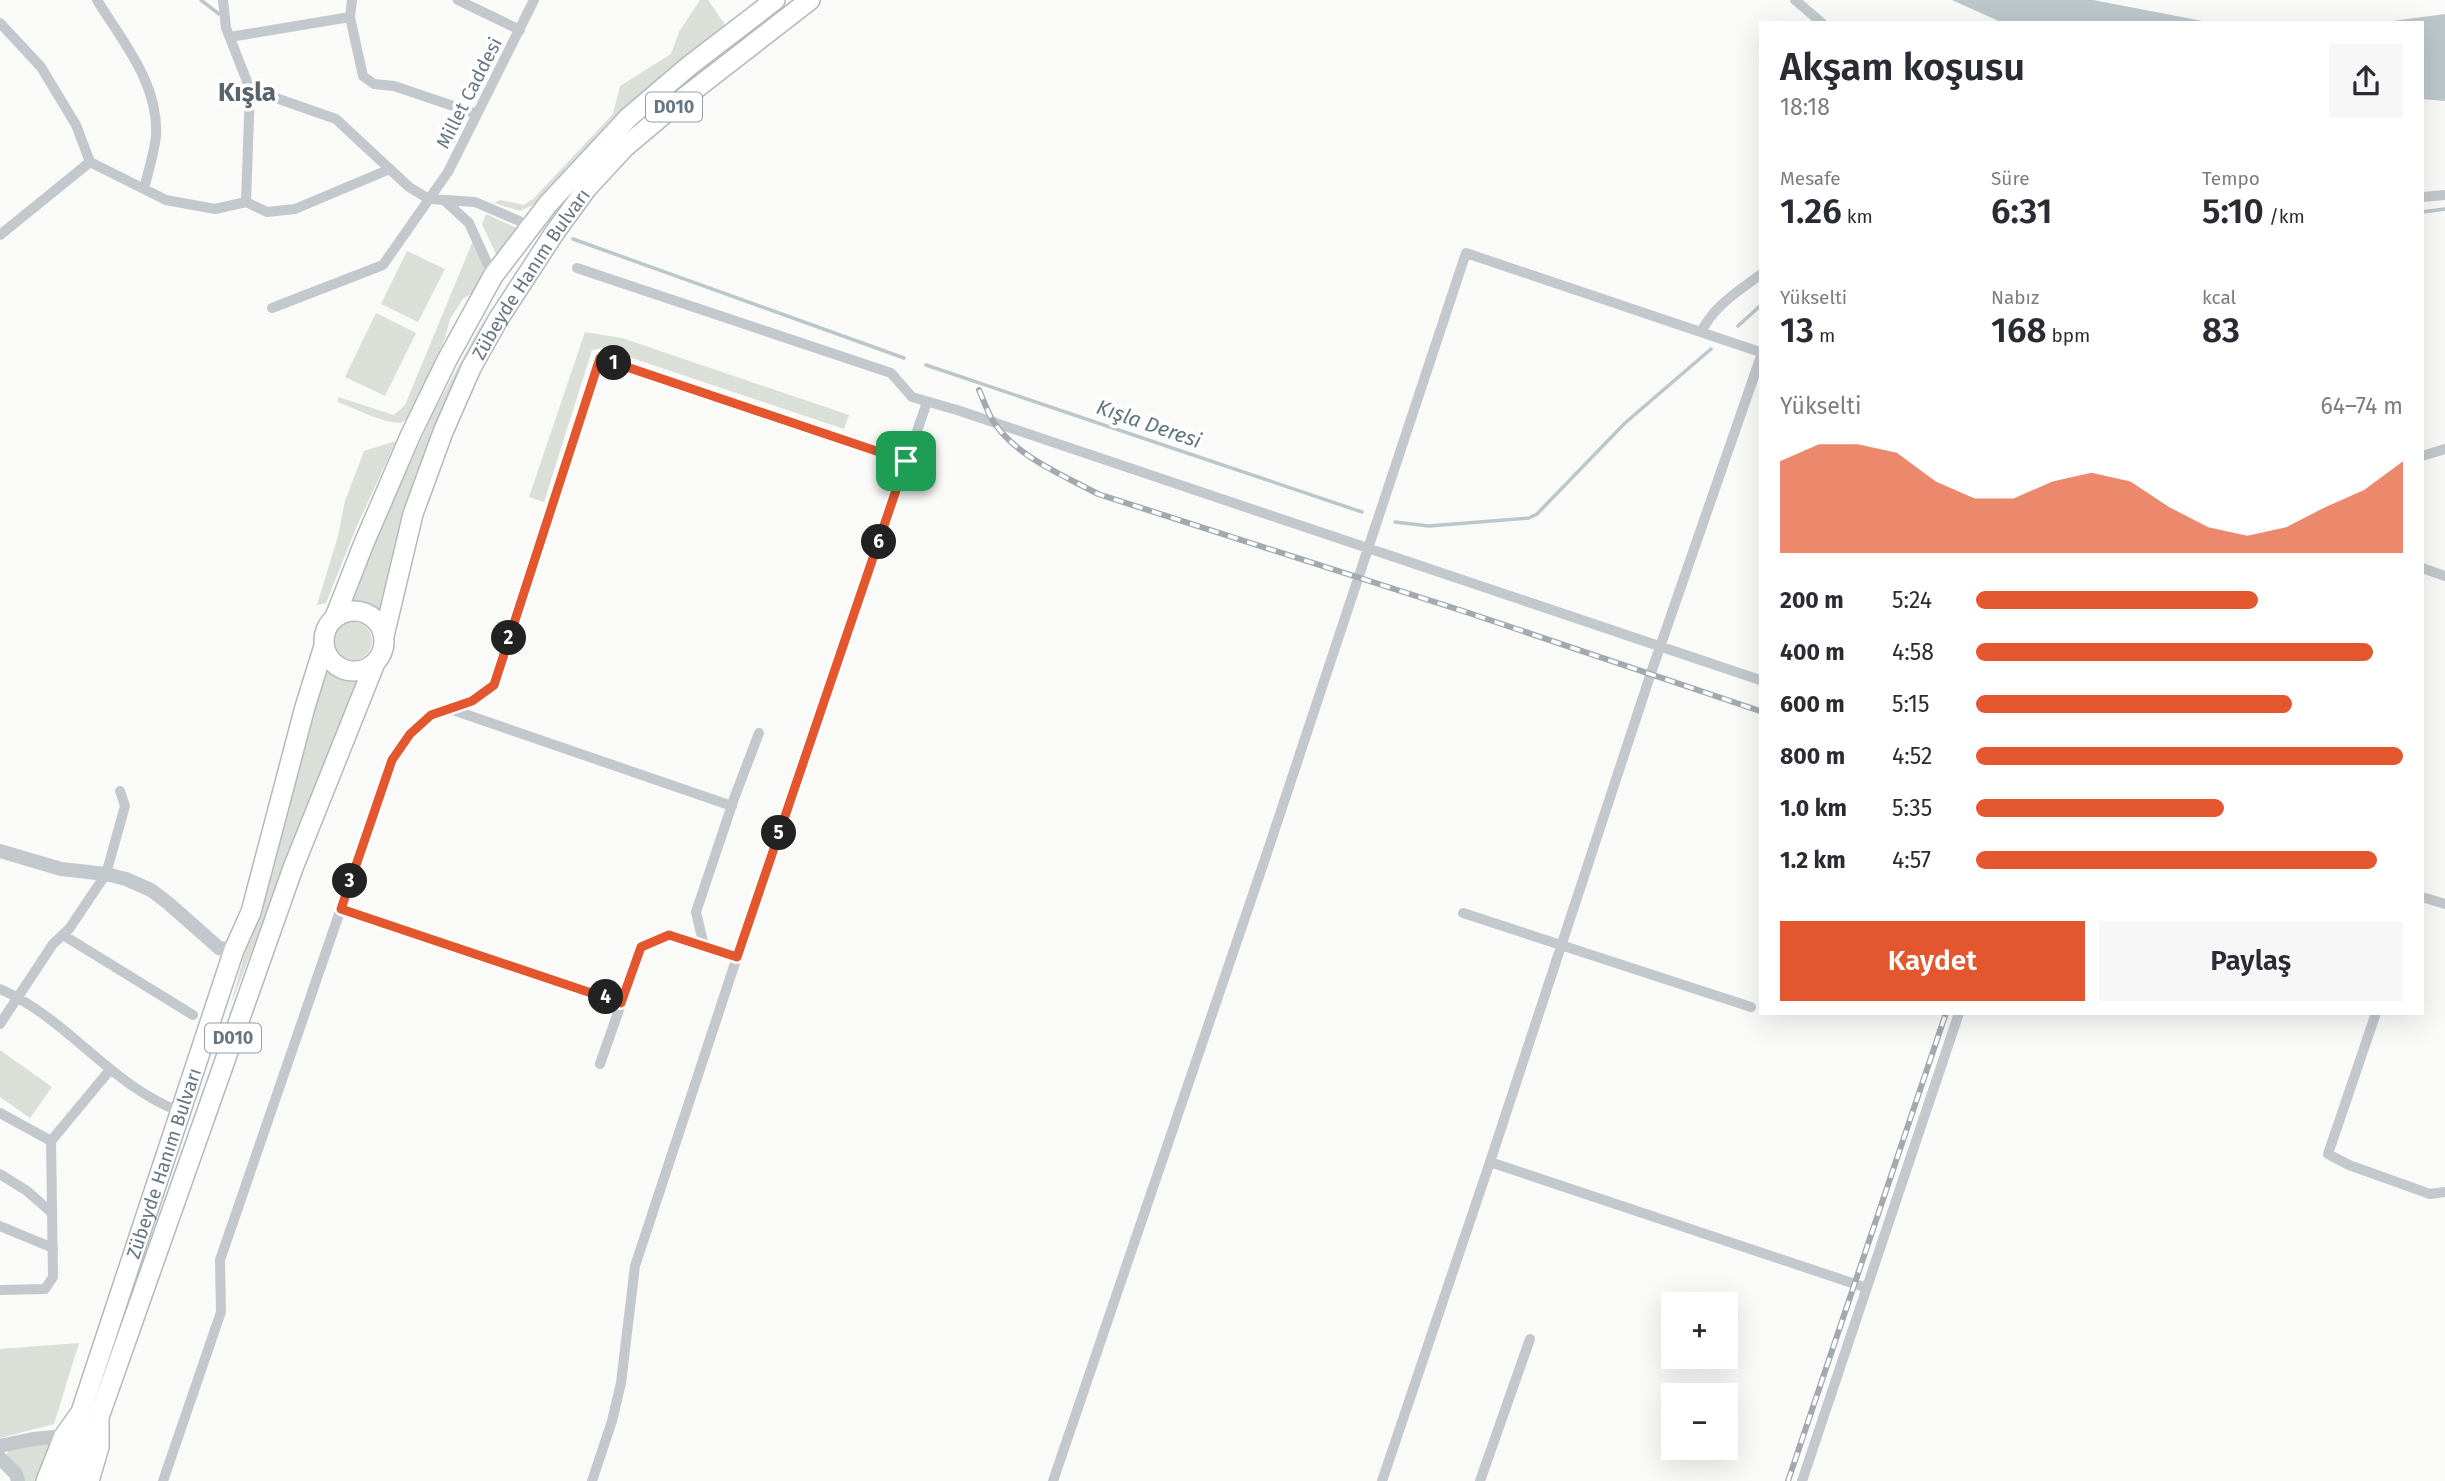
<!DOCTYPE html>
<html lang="tr">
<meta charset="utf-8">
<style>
body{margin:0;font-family:"Fira Sans",sans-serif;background:#f7f7f7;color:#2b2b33;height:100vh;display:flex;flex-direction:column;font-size:26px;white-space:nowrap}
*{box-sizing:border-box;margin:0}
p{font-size:23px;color:#7c7c81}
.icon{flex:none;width:38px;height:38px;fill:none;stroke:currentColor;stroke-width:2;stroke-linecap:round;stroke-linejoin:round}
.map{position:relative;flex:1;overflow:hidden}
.drawer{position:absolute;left:1759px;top:21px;width:665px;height:994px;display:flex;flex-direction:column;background:#fff;border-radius:0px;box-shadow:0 7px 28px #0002}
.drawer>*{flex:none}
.buttons{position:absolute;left:1661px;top:1292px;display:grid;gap:14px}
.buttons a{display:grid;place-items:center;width:77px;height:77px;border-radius:0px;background:#fff;box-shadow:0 7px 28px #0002;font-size:35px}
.pin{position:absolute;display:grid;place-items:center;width:60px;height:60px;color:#fff;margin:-30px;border-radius:14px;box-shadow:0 4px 10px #0006}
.km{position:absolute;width:35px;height:35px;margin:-18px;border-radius:50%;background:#222;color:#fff;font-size:19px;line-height:35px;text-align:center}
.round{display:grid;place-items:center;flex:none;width:74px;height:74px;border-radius:0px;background:#f7f7f7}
.headline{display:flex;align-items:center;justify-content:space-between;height:119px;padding:0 21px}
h1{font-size:38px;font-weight:600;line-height:52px}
.stats{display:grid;grid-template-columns:repeat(3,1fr);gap:10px;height:119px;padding:7px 21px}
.stats div{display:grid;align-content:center}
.stats b{font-size:35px;font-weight:600}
.stats small{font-size:19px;font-weight:400}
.stats p{font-size:19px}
.chart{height:196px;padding:14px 21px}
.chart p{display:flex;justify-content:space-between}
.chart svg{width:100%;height:126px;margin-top:7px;fill:#e4572e;opacity:.7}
.action{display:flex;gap:14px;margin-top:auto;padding:14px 21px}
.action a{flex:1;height:80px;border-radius:0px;background:#e4572e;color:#fff;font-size:28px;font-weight:600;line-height:80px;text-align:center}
.action a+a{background:#f7f7f7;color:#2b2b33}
ul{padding:0 21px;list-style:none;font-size:23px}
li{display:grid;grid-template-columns:112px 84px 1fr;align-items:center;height:52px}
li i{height:18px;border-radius:9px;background:#e4572e}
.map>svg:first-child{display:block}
</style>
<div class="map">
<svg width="2445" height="1481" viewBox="0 0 2445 1481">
<rect width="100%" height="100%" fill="#fafaf8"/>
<path fill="#dadfd7" d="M700 0H708L724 23 725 28 611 120 533 205 520 211 494 203 500 200 524 205 534 198 613 114 620 86 671 54 679 32Z
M486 214 519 229 497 256 482 224Z
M475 236 482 258 484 271 475 291 463 299 450 319 445 338 410 416 401 423C380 422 359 410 338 402V397L394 415 405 405Z
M407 251 445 269 418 322 381 304Z
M491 307 442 411 381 616 359 605 346 604 435 409Z
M376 313 416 333 385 396 345 377Z
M585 332 622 338 849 415 844 429 602 348 592 350 544 502 529 497Z
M396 441 356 528 326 603 317 605 338 536 345 501 364 451Z
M334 641a19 19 0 1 1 38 0a19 19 0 1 1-38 0Z
M324 664 340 675 359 676 230 1007Z
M0 1050 52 1087 30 1118 0 1097Z
M79 1343 54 1424 0 1438V1349Z
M53 1443 39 1481H24L6 1457 9 1449Z"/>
<path fill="#bbc7cb" d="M1952 0H2093L2213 23H2003Z
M2445 14V101L2422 99V23H2378Z"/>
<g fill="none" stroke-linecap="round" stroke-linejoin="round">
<path stroke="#bbc7cb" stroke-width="3.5" d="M201 0 219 14
M2422 212 2445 209
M573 239 904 358
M1738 326 1760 306
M926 365 1362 512
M1395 522 1429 526 1529 518 1537 514 1625 423 1711 349"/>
<defs>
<path id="primary" d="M62 1481 80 1419
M76 1481 97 1422"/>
<g id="trunk">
<circle cx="354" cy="641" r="30"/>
<path d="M335 617 364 543 411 434 447 360 493 276 548 204 629 117 689 66 775 0"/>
<path id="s1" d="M384 636 413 514 443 432 471 368 499 318 555 232 587 188 625 147 676 104 810 0"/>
<path id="s2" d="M46 1481 64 1436 81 1412 234 950 251 912 305 707 324 646"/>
<path d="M89 1481 99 1447V1417L293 868 375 663"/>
</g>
</defs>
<use href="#primary" stroke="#b5babe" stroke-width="20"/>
<use href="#trunk" stroke="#b4b9bd" stroke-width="22"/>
<path stroke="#c3c8cc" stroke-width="10" d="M97 0C123 42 159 84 156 136 154 154 148 172 144 189
M352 0 350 17 363 76 374 84 394 86 477 114
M458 0 520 30
M1795 0 1822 23
M0 23 41 67 76 125 90 162 166 200 215 209 246 202 250 89 226 28 223 0
M230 37 350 17
M250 89 336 119 409 187 429 199 475 202 531 226
M2422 197 2445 195
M445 201 469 223 493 276
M246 202 267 212 295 209 390 169
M0 235 90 162
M577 268 891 373 912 397 957 410 1760 680
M272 308 383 265 448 172 534 0
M1701 332C1714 306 1738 291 1760 275
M1760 359 1651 673 1490 1162 1867 1288
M2422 456 2445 449
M2422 568 2445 576
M450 709 732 806
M2422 897 2445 904
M341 909 621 1003
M1463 913 1751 1007
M63 935 193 1015
M737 957 704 946 696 912 735 796 759 733
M0 989C69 1019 109 1085 181 1112
M2376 1013 2328 1154 2349 1165 2430 1194 2445 1192
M0 1024 53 944 69 929 106 874 125 806 120 791
M600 1064 641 947 669 935 704 946
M0 1113 51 1141
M0 1174 27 1191 51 1212
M0 1226 53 1248
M0 1290 45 1289 53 1277 51 1141 109 1071
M163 1481 221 1312 220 1260 392 760 409 734 431 715 472 700 494 685 600 358 906 461
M592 1481 612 1421 621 1383 635 1266 737 957 927 402
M1053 1481 1268 850 1466 253 1760 352
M1382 1481 1490 1162
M1480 1481 1530 1339
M1802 1481 1959 1013"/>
<path stroke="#c3c8cc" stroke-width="14" d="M0 851 61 869 106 874 126 879 151 890 168 903 219 948 234 950
M0 1446 33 1439 64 1436
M0 1458 16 1474 18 1481"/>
<use href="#primary" stroke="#fff" stroke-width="18"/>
<use href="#trunk" stroke="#fff" stroke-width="19"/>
<defs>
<path id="rail" d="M979 390C984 401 988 414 995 424 1019 458 1063 475 1098 494L1466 612 1760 711
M1788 1481 1946 1013"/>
</defs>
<use href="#rail" stroke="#a2aab0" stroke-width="6"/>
<use href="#rail" stroke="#fff" stroke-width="3.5" stroke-dasharray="10" stroke-linecap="butt"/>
</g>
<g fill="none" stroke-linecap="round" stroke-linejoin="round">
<defs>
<path id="route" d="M600 358 906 461 737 957 669 935 641 947 621 1003 341 909 392 760 410 734 431 715 472 701 494 685Z"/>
</defs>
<use href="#route" stroke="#fff" stroke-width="14"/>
<use href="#route" stroke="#e4572e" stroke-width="9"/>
</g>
<g text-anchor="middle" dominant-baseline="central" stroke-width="7" stroke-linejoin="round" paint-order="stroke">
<g fill="#fff" stroke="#939fa8" stroke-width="2">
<rect x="646" y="92.5" width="56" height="29" rx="5"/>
<rect x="205" y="1023.5" width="56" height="29" rx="5"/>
</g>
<g font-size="18" font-weight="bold" fill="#657683">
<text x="674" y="107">D010</text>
<text x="233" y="1038">D010</text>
</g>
<g font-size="19" fill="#657683" stroke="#fff">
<text transform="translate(469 93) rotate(-63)">Millet Caddesi</text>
<text stroke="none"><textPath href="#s1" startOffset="394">Zübeyde Hanım Bulvarı</textPath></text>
<text stroke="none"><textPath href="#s2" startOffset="340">Zübeyde Hanım Bulvarı</textPath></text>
</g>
<g font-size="21" font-style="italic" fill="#60757c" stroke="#fff">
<text transform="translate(1149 424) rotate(19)">Kışla Deresi</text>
</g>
<g font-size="26" font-weight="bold" fill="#57646e" stroke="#fff">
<text x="247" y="92">Kışla</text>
</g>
</g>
</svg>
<div class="buttons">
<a>+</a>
<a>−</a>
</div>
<div class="pin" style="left:906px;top:461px;background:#1e9e55"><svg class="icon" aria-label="arrive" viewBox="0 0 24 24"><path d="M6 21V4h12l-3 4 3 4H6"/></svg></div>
<b class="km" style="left:614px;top:363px">1</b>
<b class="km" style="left:509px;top:638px">2</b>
<b class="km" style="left:350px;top:881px">3</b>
<b class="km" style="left:606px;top:997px">4</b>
<b class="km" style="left:779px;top:833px">5</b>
<b class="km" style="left:879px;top:542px">6</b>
<section class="drawer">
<div class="headline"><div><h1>Akşam koşusu</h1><p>18:18</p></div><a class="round"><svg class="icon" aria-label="share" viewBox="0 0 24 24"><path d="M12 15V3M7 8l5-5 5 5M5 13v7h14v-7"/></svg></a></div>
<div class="stats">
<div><p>Mesafe</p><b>1.26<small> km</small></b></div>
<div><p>Süre</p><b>6:31</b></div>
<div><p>Tempo</p><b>5:10<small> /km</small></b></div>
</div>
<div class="stats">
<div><p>Yükselti</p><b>13<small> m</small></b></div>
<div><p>Nabız</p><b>168<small> bpm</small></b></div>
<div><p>kcal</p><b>83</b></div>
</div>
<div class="chart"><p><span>Yükselti</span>64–74 m</p>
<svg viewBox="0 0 160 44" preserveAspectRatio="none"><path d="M0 44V12L10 6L20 6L30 9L40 19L50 25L60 25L70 19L80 16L90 19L100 28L110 35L120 38L130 35L140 28L150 22L160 12V44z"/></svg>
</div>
<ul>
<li><b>200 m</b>5:24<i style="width:66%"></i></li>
<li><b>400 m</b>4:58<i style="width:93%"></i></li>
<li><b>600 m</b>5:15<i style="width:74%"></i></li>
<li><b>800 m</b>4:52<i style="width:100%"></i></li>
<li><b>1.0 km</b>5:35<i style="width:58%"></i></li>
<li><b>1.2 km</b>4:57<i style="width:94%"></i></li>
</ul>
<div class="action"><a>Kaydet</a><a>Paylaş</a></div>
</section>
</div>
